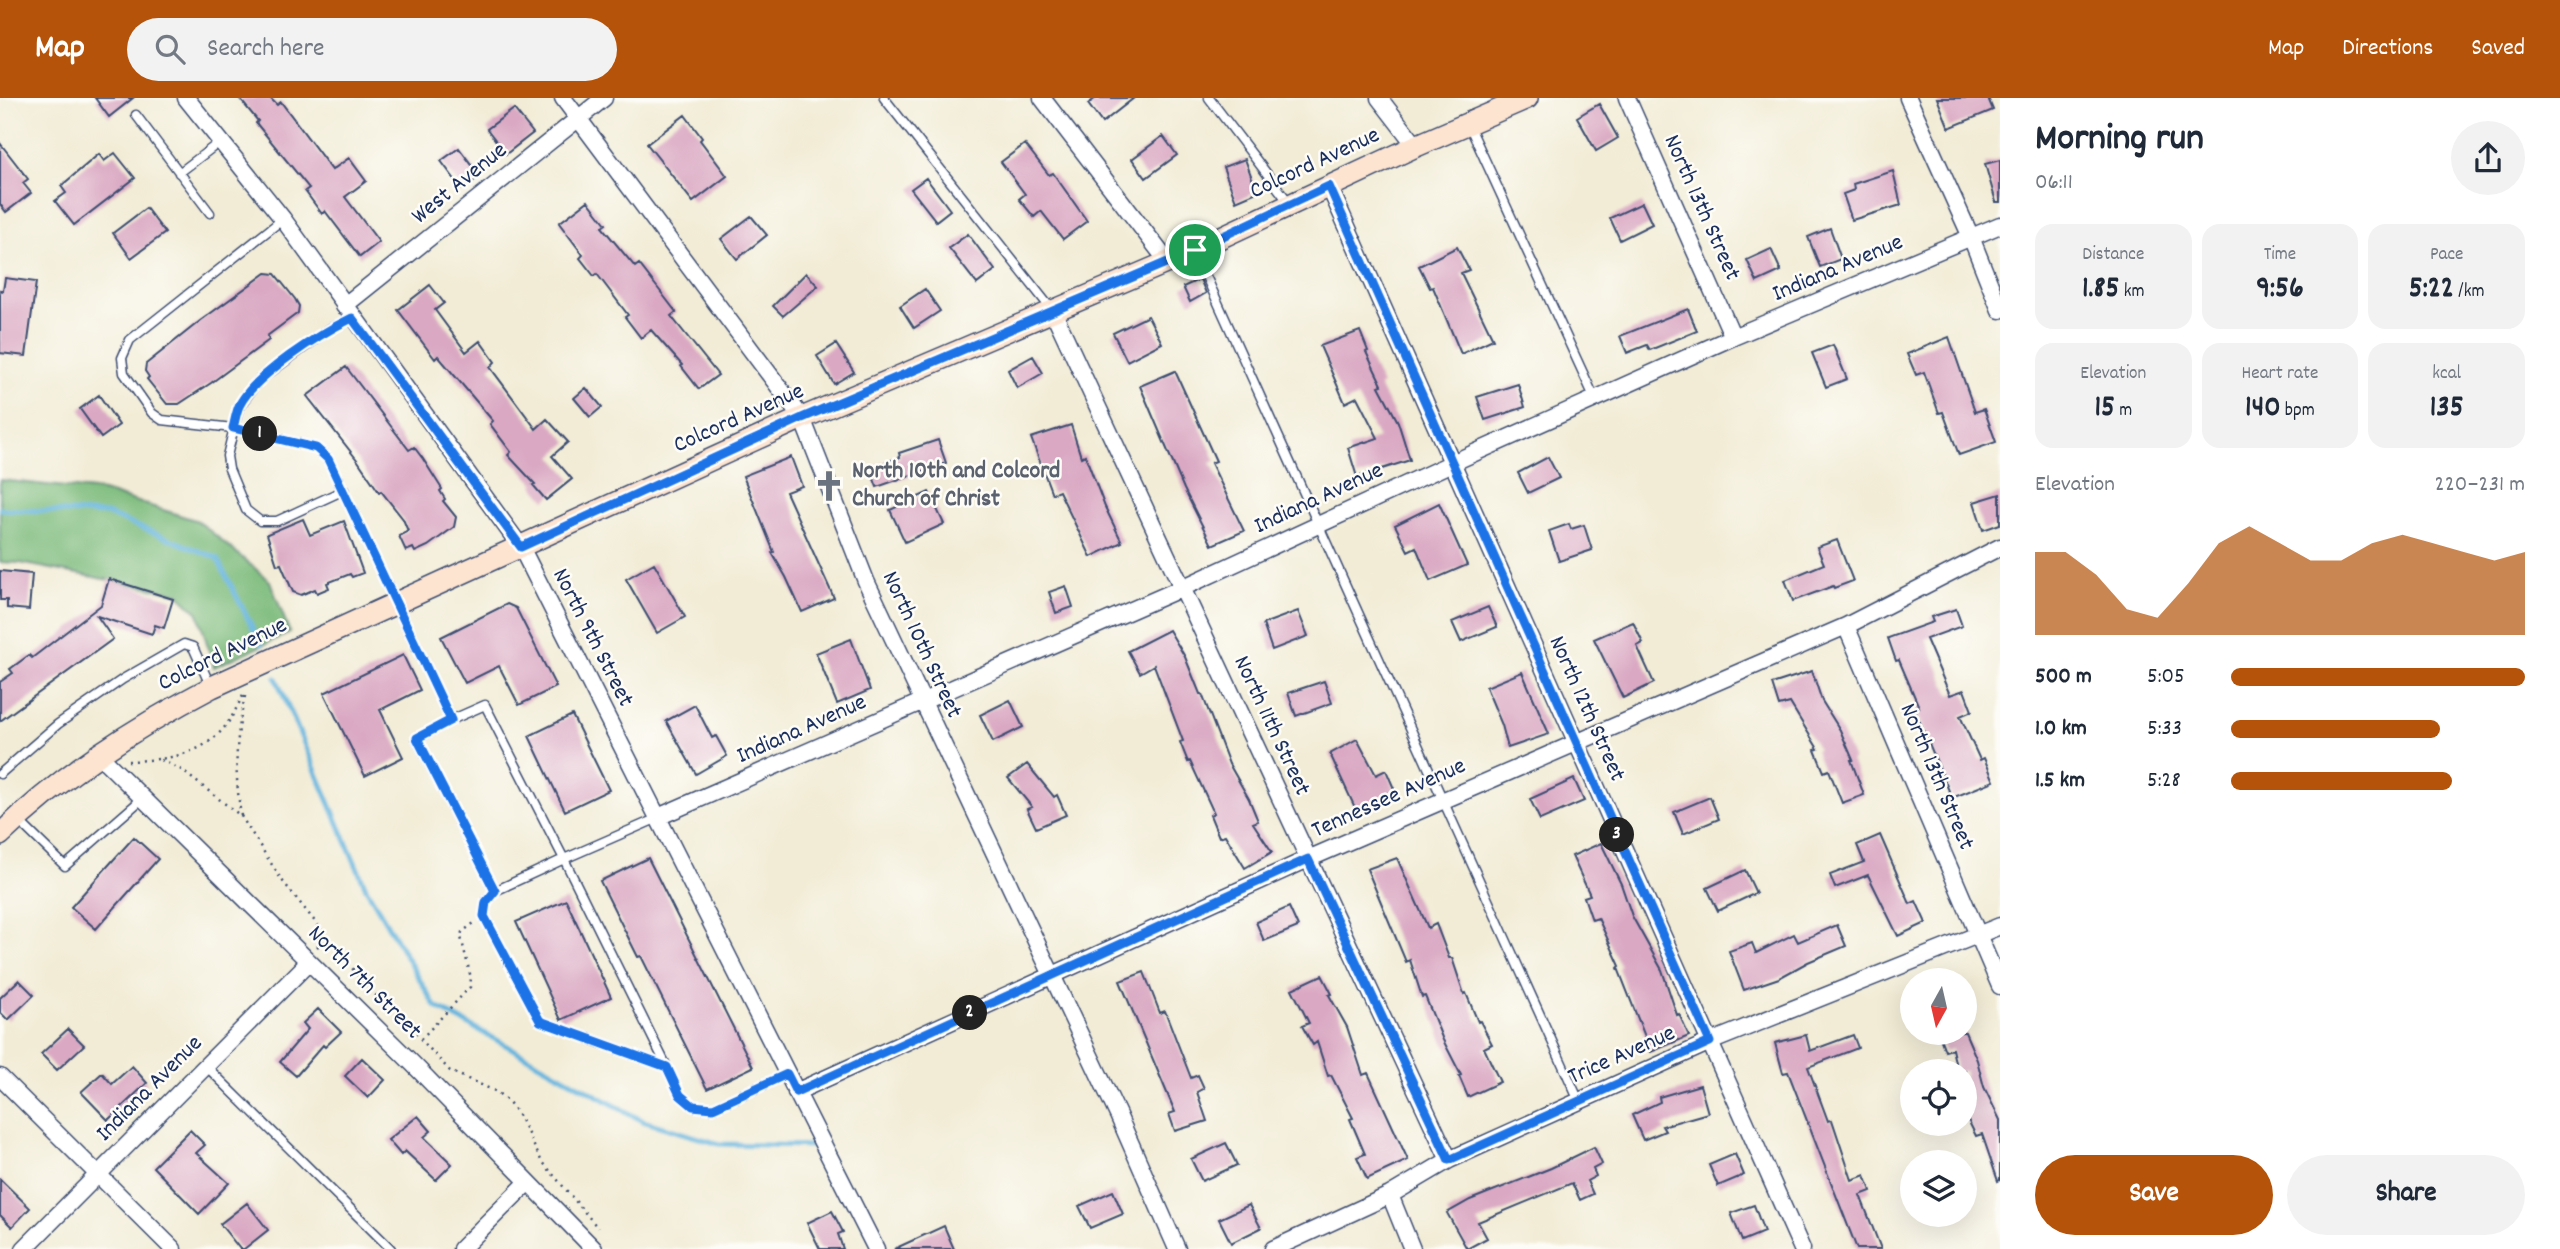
<!DOCTYPE html>
<meta charset="utf-8">
<style>
body{margin:0;font-family:Dekko,sans-serif;background:#f2f2f3;color:#1f2937;height:100vh;display:flex;flex-direction:column;font-size:26px;white-space:nowrap}
*{box-sizing:border-box;margin:0}
p{font-size:23px;color:#747a83}
.icon{flex:none;width:38px;height:38px;fill:none;stroke:currentColor;stroke-width:2;stroke-linecap:round;stroke-linejoin:round}
.map{position:relative;flex:1;overflow:hidden}
.details{display:flex;flex-direction:column;background:#fff;width:560px}
.details>*{flex:none}
.needle{width:46px;rotate:188deg}
.buttons{position:absolute;left:1900px;top:870px;display:grid;gap:14px}
.buttons a{display:grid;place-items:center;width:77px;height:77px;border-radius:50%;background:#fff;box-shadow:0 7px 28px #0002;font-size:35px}
.pin{position:absolute;display:grid;place-items:center;width:60px;height:60px;color:#fff;margin:-30px;border:4px solid #fff;border-radius:50%;box-shadow:0 2px 7px #0007}
.km{position:absolute;width:35px;height:35px;margin:-18px;border-radius:50%;background:#222;color:#fff;font-size:19px;line-height:35px;text-align:center}
.round{display:grid;place-items:center;flex:none;width:74px;height:74px;border-radius:37px;background:#f2f2f3}
.summary{display:flex;align-items:center;justify-content:space-between;height:119px;padding:0 35px}
h1{font-size:38px;font-weight:800;line-height:52px}
.figures{display:grid;grid-template-columns:repeat(3,1fr);gap:10px;height:119px;padding:7px 35px}
.figures div{display:grid;align-content:center;border-radius:18px;background:#f2f2f3;text-align:center}
.figures b{font-size:30px;font-weight:800}
.figures small{font-size:19px;font-weight:400}
.figures p{font-size:19px}
.chart{height:196px;padding:14px 35px}
.chart p{display:flex;justify-content:space-between}
.chart svg{width:100%;height:126px;margin-top:7px;fill:#b45309;opacity:.7}
.action{display:flex;gap:14px;margin-top:auto;padding:14px 35px}
.action a{flex:1;height:80px;border-radius:42px;background:#b45309;color:#fff;font-size:28px;font-weight:800;line-height:80px;text-align:center}
.action a+a{background:#f2f2f3;color:#1f2937}
ul{padding:0 35px;list-style:none;font-size:23px}
li{display:grid;grid-template-columns:112px 84px 1fr;align-items:center;height:52px}
li i{height:18px;border-radius:9px;background:#b45309}
header{display:flex;align-items:center;gap:42px;box-sizing:border-box;height:98px;padding:0 35px;background:#b45309;color:#fff}
header strong{font-size:33px}
nav{display:flex;gap:38px;margin-inline-start:auto;font-size:24px}
.search{width:490px;height:63px;background:#f2f2f3;display:flex;align-items:center;gap:18px;box-sizing:border-box;padding:0 24px;border-radius:38px;color:#747a83;font-size:26px}
main{display:flex;flex:1;min-height:0}
.map>svg:first-child{display:block}
</style>
<header>
<strong>Map</strong>
<div class="search"><svg class="icon" aria-label="search" viewBox="0 0 24 24"><circle cx="10" cy="10" r="6"/><path d="M15 15l6 6"/></svg>Search here</div>
<nav><a>Map</a><a>Directions</a><a>Saved</a></nav>
</header>
<main>
<div class="map">
<svg width="2000" height="1151" viewBox="0 0 2000 1151">
<rect width="100%" height="100%" fill="#fdfcf7"/>
<filter id="ink" filterUnits="userSpaceOnUse"><feTurbulence type="fractalNoise" baseFrequency=".0143" numOctaves="2"/><feDisplacementMap in="SourceGraphic" scale="14" xChannelSelector="R" yChannelSelector="G"/><feConvolveMatrix kernelMatrix="1 2 1 2 8 2 1 2 1" color-interpolation-filters="sRGB"/></filter>
<filter id="wash" filterUnits="userSpaceOnUse"><feTurbulence type="fractalNoise" baseFrequency=".00686" numOctaves="4" result="noise"/><feDisplacementMap in="SourceGraphic" scale="28" xChannelSelector="R" yChannelSelector="G"/><feGaussianBlur stdDeviation="1.57" result="paint"/><feColorMatrix in="noise" values="0 0 0 0 0 0 0 0 0 0 0 0 0 0 0 0 0 1.4 0 .05"/><feComposite in="paint" operator="in"/></filter>
<g filter="url(#wash)">
<rect width="100%" height="100%" fill="#f2ecd6"/>
<path fill="#7ebc7d" stroke="#4c766e" stroke-width="2" d="M0 382 103 393 198 423 270 483 290 535 214 569 198 515 177 495 20 465 0 464Z"/>
<g fill="none" stroke-linecap="round" stroke-linejoin="round">
<path stroke="#62b4dd" stroke-width="5" d="M0 411 107 416 217 460 261 546
M276 580 366 790 435 908 643 1023 719 1046 816 1048"/>
</g>
<g id="blocks">
<path fill="#daa8c3" d="M95 0H133L109 19Z
M239 0H270L277 7 281 4 332 72 349 60 366 83 345 99 379 144 360 159 325 113 322 116 305 93 309 90 256 25 258 23Z
M1096 0H1134L1102 25 1088 6Z
M1937 0H1988L1993 12 1949 30Z
M1599 6 1618 40 1596 53 1577 19Z
M514 11 533 35 506 56 487 31Z
M685 17 702 40 700 42 727 78 693 104 647 46Z
M1163 38 1177 57 1146 80 1132 61Z
M0 45 28 81 23 85 31 95 6 114 0 106Z
M1025 46 1049 77 1053 75 1087 123 1063 141 1041 113 1034 119 1019 101 1025 96 1001 64Z
M459 50 480 78 462 91 441 63Z
M115 55 135 80 74 127 55 103 66 95 61 88 99 56 104 63Z
M1245 61 1257 94 1236 103 1223 69Z
M2000 62V104H1996L1985 66Z
M1893 73 1901 107 1852 122 1843 96 1854 92 1853 86Z
M926 80 950 112 936 123 911 91Z
M588 103 606 126 602 129 635 169 639 166 660 193 676 214 671 218 718 277 699 291 681 268 682 267 651 232 641 240 625 219 628 217 597 176 594 178 580 160 583 157 559 125Z
M1642 105 1652 126 1620 142 1610 120Z
M146 110 165 135 131 160 113 135Z
M751 118 767 137 737 161 721 141Z
M1830 130 1841 161 1820 169 1808 139Z
M968 136 995 172 977 186 949 150Z
M1457 149 1469 172 1461 175 1493 241 1461 256 1433 189 1430 190 1419 168Z
M1771 151 1781 173 1757 184 1747 162Z
M266 175 275 176 295 201 299 208 298 215 267 238 269 242 211 285 179 306H167L147 281 149 279 145 273 146 266 200 223Z
M806 175 818 188 783 218 773 208Z
M5 180 36 184 26 258 0 255V192L3 193Z
M1200 181 1206 195 1190 204 1183 189Z
M430 187 444 205 435 212 466 254 480 243 495 264 490 269 536 331 547 321 568 344 552 358 572 381 546 402 533 387 535 386 508 357 511 354 490 326 493 323 438 258 435 261 398 212Z
M925 191 940 213 914 230 900 208Z
M1688 211 1697 233 1650 252 1647 247 1627 255 1620 238Z
M1148 218 1162 245 1127 263 1113 235Z
M1360 233 1368 253 1366 254 1382 287 1379 288 1398 324 1410 362 1357 379 1348 350 1378 340 1357 299 1345 305 1320 248Z
M1949 239 1975 314 1984 311 1996 344 1959 357 1943 314 1939 315 1924 274 1916 277 1907 256Z
M836 246 854 274 834 286 817 258Z
M1833 247 1847 281 1826 289 1812 255Z
M1033 258 1043 275 1017 290 1008 272Z
M346 269 409 352 414 349 423 361 442 391 440 393 445 401 443 403 456 419 454 429 428 448 415 454 413 450 406 453 399 438 408 433 403 421 381 393 379 394 358 363 307 298Z
M1175 273 1216 363 1211 365 1244 433 1212 447 1184 391 1140 288Z
M1518 286 1525 309 1485 322 1477 299Z
M586 290 602 309 590 319 574 300Z
M99 297 119 327 101 340 80 311Z
M1071 327 1081 359 1085 357 1105 409 1122 444 1091 459 1059 393 1052 396 1031 340Z
M938 342 946 365 877 389 870 370 900 359 899 355Z
M791 359 802 388 786 394 834 500 802 514 786 479 772 455 774 454 743 378Z
M1548 359 1559 380 1528 395 1518 375Z
M929 394 944 426 905 444 890 412Z
M2000 396V426L1983 432 1974 404Z
M1439 405 1467 467 1430 483 1416 449 1408 453 1395 427Z
M303 421 310 437 344 423 363 475 352 479 350 476 327 485 329 490 317 495 315 491 301 497 293 494 281 466 277 467 267 436Z
M1569 426 1571 431 1584 427 1592 452 1559 463 1549 433Z
M1837 442 1853 483 1834 490 1833 488 1793 503 1785 482 1824 466 1817 449Z
M654 465 685 519 657 535 626 481Z
M0 473 32 476 29 512 7 510V502H0Z
M109 481 173 501 164 530 155 527 152 536 97 518 113 541 0 623V584L13 575 10 571 29 557 32 560 101 507Z
M1066 488 1073 509 1056 515 1049 494Z
M507 506 516 510 556 589 519 607 499 568 465 585 441 539Z
M1488 509 1497 529 1461 544 1452 524Z
M1956 511 1962 528 1926 541 1950 597 1964 592 1972 613 1960 618 1980 662 1984 660 1994 683 1952 700 1914 610 1919 609 1899 562 1896 563 1888 540 1933 524 1931 519Z
M1298 513 1308 538 1272 552 1263 526Z
M1633 524 1643 545 1637 548 1654 585 1623 600 1594 541Z
M1169 532 1185 559 1200 596H1202L1229 666 1249 701 1258 723 1253 725 1272 754 1245 770 1225 737 1219 739 1210 717 1214 715 1190 663 1188 664 1180 644 1183 643 1154 567 1140 575 1128 553Z
M851 541 870 592 837 606 816 555Z
M403 557 420 592 380 612 403 659 365 678 324 595Z
M1812 573 1822 603 1840 632 1853 662H1851L1864 697 1842 705 1829 672 1824 674 1815 652 1818 651 1790 605 1779 608 1772 586Z
M1522 574 1549 636 1508 650 1502 627 1486 589Z
M1324 583 1332 605 1296 618 1288 595Z
M1010 602 1023 629 993 644 980 617Z
M695 607 712 640 716 638 727 658 696 676 666 623Z
M572 617 609 692 565 713 529 638Z
M1357 641 1376 677 1386 672 1395 693 1380 699 1382 703 1357 714 1330 656Z
M1027 666 1054 699 1057 697 1066 717 1036 730 1027 711 1032 709 1008 680Z
M1574 681 1584 703 1540 722 1530 701Z
M1710 699 1719 721 1683 736 1674 714Z
M1880 737 1910 806 1916 803 1926 825 1898 838 1868 777 1835 790 1830 777 1864 764 1857 747Z
M134 739 158 761 96 831 71 809Z
M1601 745 1621 786 1632 818 1662 872 1677 917 1679 916 1689 938 1651 954 1618 870 1620 868 1598 820 1592 822 1584 799 1590 797 1572 758Z
M648 760 753 969 707 991 641 858 638 859 600 783Z
M1397 760 1428 830 1436 826 1449 860H1452L1464 896 1466 895 1478 924 1480 923 1492 946 1484 950 1500 984 1468 999 1459 978 1461 977 1443 942 1425 898 1422 899 1410 862 1406 864 1367 771Z
M1745 772 1756 795 1718 813 1707 790Z
M566 802 611 899 561 922 516 824Z
M1289 809 1298 829 1264 843 1256 824Z
M1837 827 1846 848 1808 864 1779 880 1744 892 1729 853 1752 845 1756 855 1794 836 1798 844Z
M1144 874 1160 915 1165 913 1191 980 1198 977 1204 990 1197 994 1207 1023 1175 1033 1169 1016 1175 1014 1120 883Z
M1322 877 1332 896 1329 897 1347 929 1363 977 1368 975 1408 1062 1367 1081 1357 1059 1365 1056 1350 1021 1353 1020 1331 977 1328 978 1317 944 1313 947 1302 928 1309 925 1292 891Z
M19 882 34 897 8 922 0 914V900Z
M318 911 341 934 325 949 323 947 296 978 280 964 308 931 303 925Z
M68 931 84 947 57 972 41 956Z
M1938 934H1965L1977 962 1984 989 2000 1022V1082L1998 1083 1982 1036 1976 1038 1965 1016V973H1957L1952 951 1945 953Z
M1806 937 1810 953 1853 937 1858 950 1808 969 1828 1023 1832 1022 1852 1082 1865 1077 1871 1093 1860 1097 1881 1151H1857L1788 974 1783 975 1775 945Z
M362 960 385 982 368 1000 345 978Z
M132 968 147 985 108 1022 81 994 102 975 112 986Z
M1700 987 1708 1015 1662 1028 1665 1033 1643 1042 1632 1017 1660 1004 1659 999Z
M418 1018 431 1033 424 1039 452 1066 436 1082 405 1053 401 1057 388 1042Z
M190 1032 205 1047 196 1055 229 1085 199 1116 153 1069Z
M1226 1045 1237 1067 1202 1083 1191 1061Z
M1594 1049 1602 1066 1593 1071 1596 1078 1587 1083 1593 1096 1580 1102 1572 1085 1478 1124 1487 1140 1467 1151 1447 1115 1470 1102 1551 1070Z
M1735 1056 1744 1077 1718 1088 1709 1067Z
M0 1081 30 1110 12 1129 0 1117Z
M1113 1093 1123 1116 1090 1130 1079 1108Z
M247 1105 268 1132 244 1151H240L220 1126Z
M1249 1107 1261 1130 1231 1145 1219 1121Z
M1754 1107 1764 1134 1742 1143 1731 1115Z
M832 1113 843 1134 838 1136 843 1151H820L807 1125Z
M944 1128 954 1151H894Z"/>
</g>
</g>
<g filter="url(#ink)">
<use href="#blocks" fill-opacity="0" stroke="#3b4b70" stroke-width="2"/>
<g fill="none" stroke-linecap="round" stroke-linejoin="round">
<defs>
<path id="lane" d="M884 0 1052 212
M1209 0 1290 106
M136 17 210 115
M1468 25 1595 301
M179 75 221 43
M283 121 130 242 122 260 124 275 152 315 162 322 233 330 316 350 328 361 451 622 417 641 495 793 564 761 485 607 451 622
M1195 154 1579 1003
M344 392 277 423H260L246 412 229 371 227 358 239 309 258 283 331 230 353 220
M0 676 58 626 123 581 184 546 193 549 210 587
M19 723 65 768 143 700
M495 793 486 804 484 818 540 923 667 969 564 761 658 720
M205 967 391 1151
M667 969 680 997 693 1008 713 1010 787 976"/>
<path id="street" d="M186 0 283 121 521 449 876 1151
M563 0 802 320 866 483 1118 1017 1177 1151
M1042 0 1168 164
M1379 0 1416 48
M1627 0 1733 239
M1908 0 1971 139 2000 212
M1329 88 1802 1151
M344 208 604 0
M1053 213 1449 1062
M1846 528 2000 888
M98 656 413 966 594 1151
M658 719 1182 490 1452 365 1733 239 2000 127
M0 979 173 1151
M796 994 1308 761 1846 528 2000 449
M1390 1097 1412 1151
M24 1151 309 864
M461 1151 528 1084
M1273 1151 1390 1097 1449 1062 1710 944 2000 828"/>
<path id="secondary" d="M0 737C63 676 134 630 212 589L802 320 1168 164 1416 48 1527 0"/>
</defs>
<use href="#lane" stroke="#3b4b70" stroke-width="11"/>
<use href="#street" stroke="#3b4b70" stroke-width="19"/>
<use href="#secondary" stroke="#3b4b70" stroke-width="24"/>
<path stroke="#3b4b70" stroke-width="2.5" stroke-dasharray="2 5" stroke-linecap="butt" d="M161 662 180 671 241 718 281 781 368 890 406 925 450 973 497 994 509 1004 520 1020 541 1062 598 1130
M128 663C162 662 199 659 223 631 232 621 238 606 245 594
M241 718C234 671 235 641 246 594
M317 849 327 839
M421 941 470 889 471 880 461 839 462 834 474 825"/>
<use href="#lane" stroke="#fff" stroke-width="8"/>
<use href="#street" stroke="#fff" stroke-width="16"/>
<use href="#secondary" stroke="#fde4d0" stroke-width="21"/>
</g>
</g>
<g fill="none" stroke-linecap="round" stroke-linejoin="round" filter="url(#ink)">
<defs>
<path id="route" d="M1329 88 1710 944 1449 1062 1308 761 796 994 787 976 713 1010 693 1008 680 997 667 969 540 923 484 818 486 804 495 793 417 640 451 622 328 361 316 350 233 330C235 323 236 315 239 308 254 277 321 235 352 220L521 449 802 320 1168 164Z"/>
</defs>
<use href="#route" stroke="#fff" stroke-width="14"/>
<use href="#route" stroke="#1a73e8" stroke-width="9"/>
</g>
<defs>
<symbol id="church-bare" viewBox="-9 -9 18 18"><path d="M-1.2-6h2.4v3.5h3.3v2.4h-3.3V6h-2.4V-.1h-3.3v-2.4h3.3Z" fill="#6b7280" stroke="#fdfcf7" stroke-width="2.5" paint-order="stroke"/></symbol>
</defs>
<g fill-rule="evenodd">
<use href="#church-bare" x="807" y="366" width="44" height="44"/>
</g>
<g text-anchor="middle" dominant-baseline="central" stroke-width="5" stroke-linejoin="round" paint-order="stroke">
<g font-size="24" fill="#1b2f5e" stroke="#fdfcf7">
<text transform="translate(1315 66) rotate(-25)">Colcord Avenue</text>
<text transform="translate(460 86) rotate(-39)">West Avenue</text>
<text transform="translate(1701 110) rotate(66)">North 13th Street</text>
<text transform="translate(1838 171) rotate(-23)">Indiana Avenue</text>
<text transform="translate(739 321) rotate(-24)">Colcord Avenue</text>
<text transform="translate(1319 401) rotate(-25)">Indiana Avenue</text>
<text transform="translate(592 540) rotate(63)">North 9th Street</text>
<text transform="translate(921 547) rotate(65)">North 10th Street</text>
<text transform="translate(223 557) rotate(-26)">Colcord Avenue</text>
<text transform="translate(1586 611) rotate(66)">North 12th Street</text>
<text transform="translate(1271 628) rotate(65)">North 11th Street</text>
<text transform="translate(802 632) rotate(-24)">Indiana Avenue</text>
<text transform="translate(1936 679) rotate(67)">North 13th Street</text>
<text transform="translate(1389 701) rotate(-24)">Tennessee Avenue</text>
<text transform="translate(364 885) rotate(45)">North 7th Street</text>
<text transform="translate(1622 958) rotate(-24)">Trice Avenue</text>
<text transform="translate(150 991) rotate(-45)">Indiana Avenue</text>
</g>
<g font-size="24" font-weight="bold" fill="#5b616d" stroke="#fdfcf7" text-anchor="start">
<text x="852" y="374">North 10th and Colcord<tspan x="852" dy="28">Church of Christ</tspan></text>
</g>
</g>
</svg>
<div class="buttons">
<a><svg class="needle" viewBox="-14 -14 28 28"><path d="M0-13l5 13h-10z" fill="#e53935"/><path d="M0 13l5-13h-10z" fill="#747a83"/></svg></a>
<a><svg class="icon" aria-label="locate" viewBox="0 0 24 24"><circle cx="12" cy="12" r="6"/><path d="M12 2v4M12 18v4M2 12h4M18 12h4"/></svg></a>
<a><svg class="icon" aria-label="layers" viewBox="0 0 24 24"><path d="M12 4l9 5-9 5-9-5zM3 14l9 5 9-5"/></svg></a>
</div>
<div class="pin" style="left:1195px;top:152px;background:#1e9e55"><svg class="icon" aria-label="arrive" viewBox="0 0 24 24"><path d="M6 21V4h12l-3 4 3 4H6"/></svg></div>
<b class="km" style="left:260px;top:336px">1</b>
<b class="km" style="left:970px;top:915px">2</b>
<b class="km" style="left:1617px;top:737px">3</b>
</div>
<section class="details">
<div class="summary"><div><h1>Morning run</h1><p>06:11</p></div><a class="round"><svg class="icon" aria-label="share" viewBox="0 0 24 24"><path d="M12 15V3M7 8l5-5 5 5M5 13v7h14v-7"/></svg></a></div>
<div class="figures">
<div><p>Distance</p><b>1.85<small> km</small></b></div>
<div><p>Time</p><b>9:56</b></div>
<div><p>Pace</p><b>5:22<small> /km</small></b></div>
</div>
<div class="figures">
<div><p>Elevation</p><b>15<small> m</small></b></div>
<div><p>Heart rate</p><b>140<small> bpm</small></b></div>
<div><p>kcal</p><b>135</b></div>
</div>
<div class="chart"><p><span>Elevation</span>220–231 m</p>
<svg viewBox="0 0 160 44" preserveAspectRatio="none"><path d="M0 44V15L10 15L20 23L30 35L40 38L50 26L60 12L70 6L80 12L90 18L100 18L110 12L120 9L130 12L140 15L150 18L160 15V44z"/></svg>
</div>
<ul>
<li><b>500 m</b>5:05<i style="width:100%"></i></li>
<li><b>1.0 km</b>5:33<i style="width:71%"></i></li>
<li><b>1.5 km</b>5:28<i style="width:75%"></i></li>
</ul>
<div class="action"><a>Save</a><a>Share</a></div>
</section>
</main>
